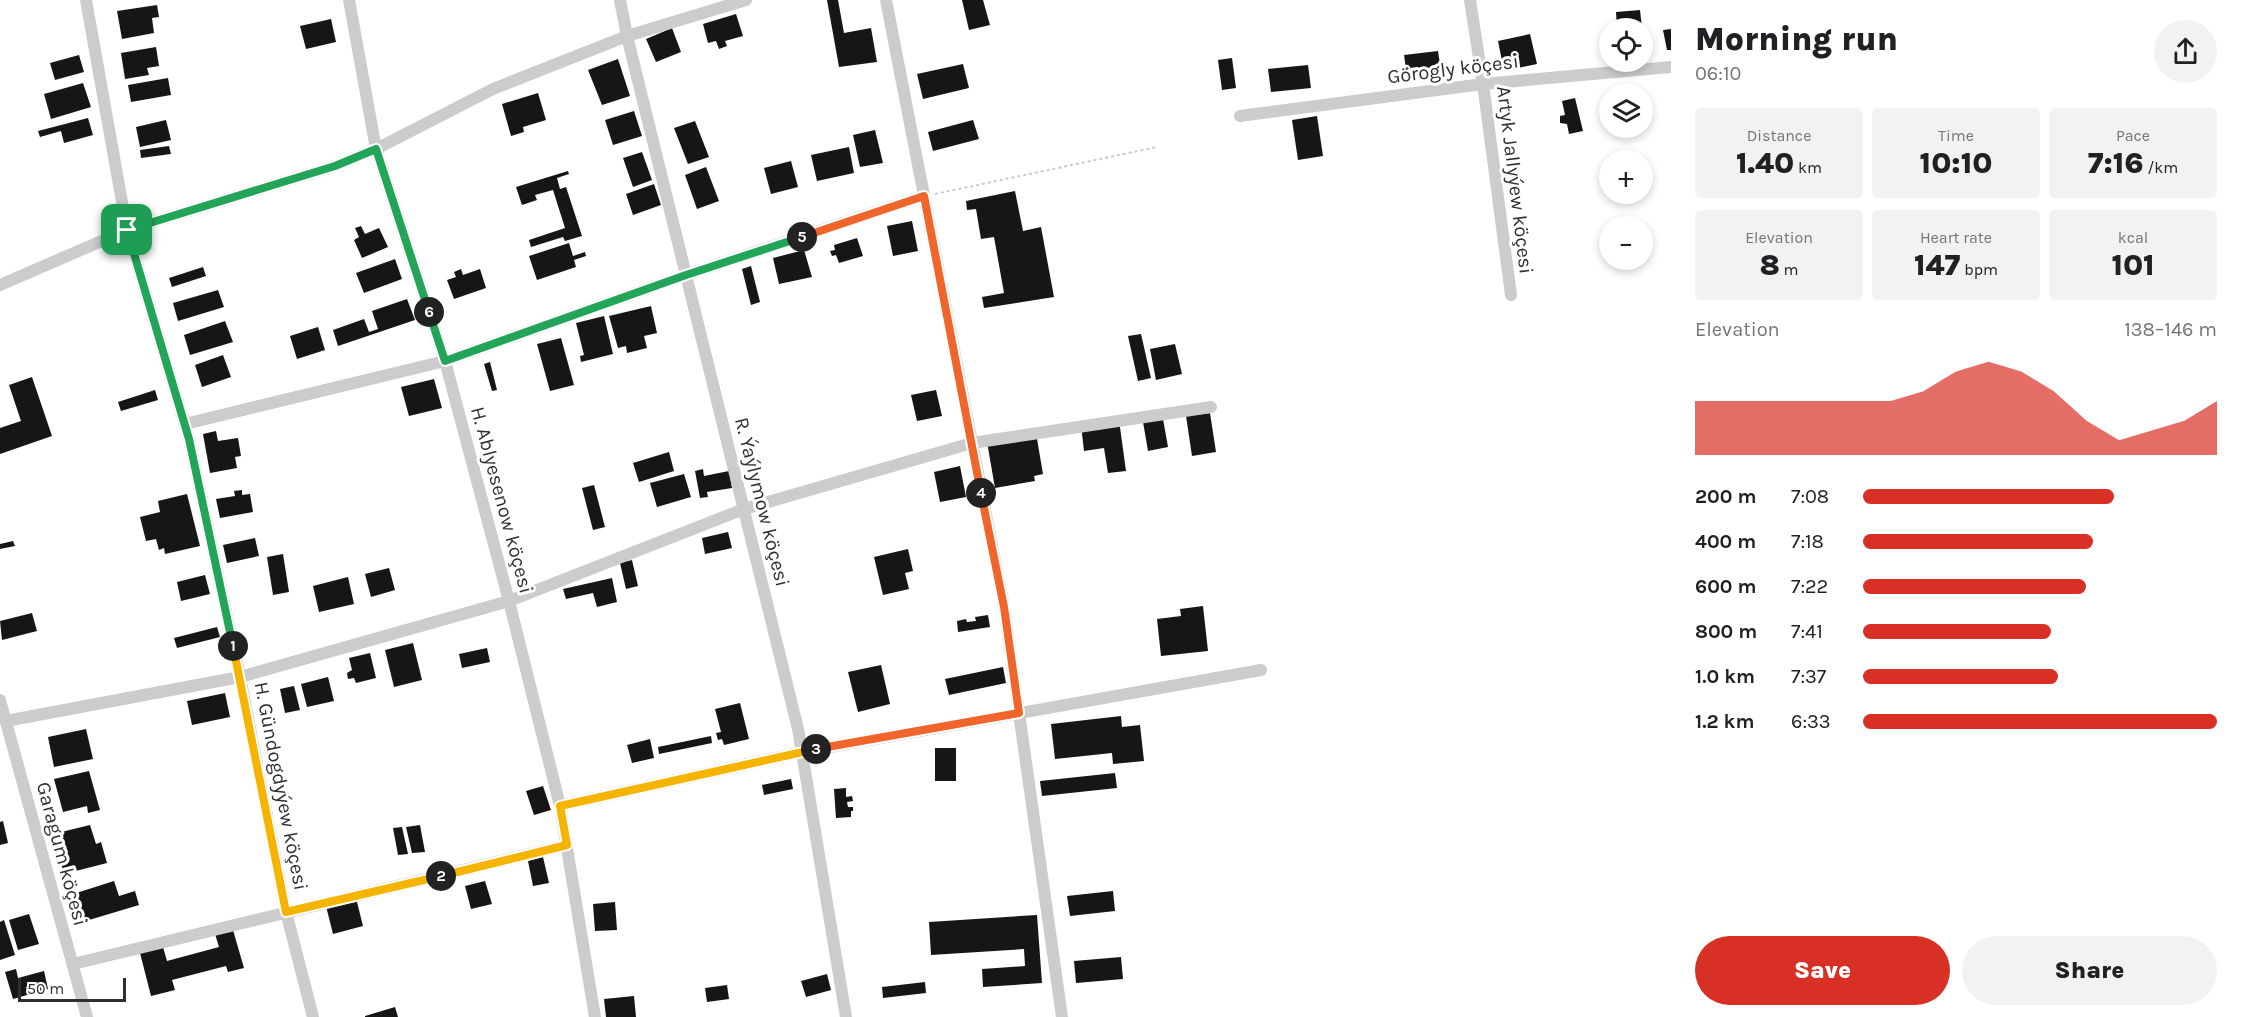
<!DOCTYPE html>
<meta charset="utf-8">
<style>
body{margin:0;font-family:Karla,sans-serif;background:#f2f2f2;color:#202124;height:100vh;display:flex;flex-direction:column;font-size:22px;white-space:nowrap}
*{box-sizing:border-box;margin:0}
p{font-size:20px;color:#757577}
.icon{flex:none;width:33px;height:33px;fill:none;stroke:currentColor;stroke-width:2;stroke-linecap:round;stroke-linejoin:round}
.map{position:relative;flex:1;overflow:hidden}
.details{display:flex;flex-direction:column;background:#fff;width:570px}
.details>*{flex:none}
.tools{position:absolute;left:1599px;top:18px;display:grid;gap:12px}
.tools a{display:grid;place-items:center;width:54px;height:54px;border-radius:50%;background:#fff;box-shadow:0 3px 9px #0003;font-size:30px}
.scale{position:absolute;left:18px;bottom:15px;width:108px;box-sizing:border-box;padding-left:6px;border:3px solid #2f2f2f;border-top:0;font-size:16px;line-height:21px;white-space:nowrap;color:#2f2f2f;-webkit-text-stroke:4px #fff;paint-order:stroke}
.pin{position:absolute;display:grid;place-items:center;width:51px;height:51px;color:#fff;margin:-26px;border-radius:12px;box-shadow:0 3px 9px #0006}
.km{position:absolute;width:30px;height:30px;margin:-15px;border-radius:50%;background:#222;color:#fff;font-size:16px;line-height:30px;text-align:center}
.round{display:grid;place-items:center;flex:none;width:63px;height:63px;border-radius:32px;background:#f2f2f2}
.overview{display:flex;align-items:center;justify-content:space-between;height:102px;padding:0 24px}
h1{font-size:33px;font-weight:800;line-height:45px}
.figures{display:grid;grid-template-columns:repeat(3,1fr);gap:9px;height:102px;padding:6px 24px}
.figures div{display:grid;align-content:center;border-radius:6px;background:#f2f2f2;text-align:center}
.figures b{font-size:30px;font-weight:800}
.figures small{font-size:16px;font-weight:400}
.figures p{font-size:16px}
.chart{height:168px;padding:12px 24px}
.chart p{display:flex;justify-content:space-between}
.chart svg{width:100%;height:108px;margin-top:6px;fill:#d93025;opacity:.7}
.action{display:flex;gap:12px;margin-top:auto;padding:12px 24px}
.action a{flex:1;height:69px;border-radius:36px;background:#d93025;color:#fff;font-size:24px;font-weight:800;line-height:69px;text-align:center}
.action a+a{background:#f2f2f2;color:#202124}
ul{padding:0 24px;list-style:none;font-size:20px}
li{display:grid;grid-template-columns:96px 72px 1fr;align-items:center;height:45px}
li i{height:15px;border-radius:8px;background:#d93025}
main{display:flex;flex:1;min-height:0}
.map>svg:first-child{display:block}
</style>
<main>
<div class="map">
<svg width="1671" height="1017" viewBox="0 0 1671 1017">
<rect width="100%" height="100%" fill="#fff"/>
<path fill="#161616" d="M827 0H838L844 33 871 28 877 62 839 67Z
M962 0H983L990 25 969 30Z
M157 5 159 17 152 18 154 33 122 39 117 11Z
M1640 10 1642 28H1617L1616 12Z
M736 14 743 36 725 41 727 46 719 49 716 41 708 43 703 24Z
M331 19 336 42 306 49 300 26Z
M672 28 681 52 656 62 646 39Z
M1671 29V50H1667L1663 30Z
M1530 34 1537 64 1504 71 1498 41Z
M156 47 159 66 147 68 149 75 125 79 121 53Z
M1438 51 1441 71 1407 76 1404 55Z
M79 55 84 72 55 80 50 63Z
M1232 58 1236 88 1222 90 1218 60Z
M618 59 630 96 602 105 588 70Z
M963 64 969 88 923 99 917 74Z
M1308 65 1311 88 1271 92 1268 69Z
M168 78 171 95 131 102 128 85Z
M83 83 91 107 51 119 44 94Z
M538 93 546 120 523 127 524 132 511 136 502 104Z
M1575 98 1583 131 1569 134 1567 124 1560 123V116L1565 115 1562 101Z
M634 111 642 136 613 145 605 120Z
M1317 116 1323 156 1298 160 1292 120Z
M88 118 93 135 64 143 61 131 40 137 38 131Z
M166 120 171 140 140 147 136 127Z
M973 120 979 139 933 151 928 132Z
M695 121 709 157 688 164 674 128Z
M875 130 883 163 860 167 853 135Z
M169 146 171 154 141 158 140 150Z
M849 147 854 173 817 181 811 155Z
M642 152 652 180 633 187 623 158Z
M791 161 798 187 771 194 764 168Z
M706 167 719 201 697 209 685 175Z
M568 171 569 174 557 178 560 189 566 187 582 236 565 241 563 237 531 247 529 240 565 228 553 190 535 195 537 200 522 205 516 187Z
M654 184 661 205 633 215 626 194Z
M1015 191 1023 231 1041 227 1054 297 984 308 982 297 1004 293 994 237 981 239 976 209 967 210 966 201Z
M912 221 918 251 893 256 887 226Z
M361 226 365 234 379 228 388 247 362 258 354 240 359 237 355 228Z
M857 238 863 256 839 263 836 255 832 256 830 251 835 250 834 245Z
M569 243 573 256 585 252 586 256 574 260 576 267 537 280 529 256Z
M804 250 812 277 779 284 773 258Z
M395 259 402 279 364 293 356 273Z
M751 266 760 302 751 305 742 269Z
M203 267 206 276 172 287 169 278Z
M461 269 463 275 480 269 486 288 454 299 447 280 456 277 454 272Z
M218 290 224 307 178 321 173 303Z
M407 299 415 320 338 346 333 330 364 319 369 332 378 329 372 311Z
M651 306 657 333 644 336 647 348 627 353 626 346 618 348 609 316Z
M604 316 613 354 581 362 580 356 584 355 576 323Z
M225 321 233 342 190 355 184 335Z
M318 327 325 350 297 359 290 336Z
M1141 334 1151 378 1138 381 1128 336Z
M561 338 574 385 550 391 537 344Z
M1175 344 1182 374 1156 380 1150 349Z
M223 355 231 377 202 387 195 365Z
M490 362 497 390 492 391 484 364Z
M32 377 52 436 0 454V428L21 421 9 385Z
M434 379 442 408 409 416 401 387Z
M155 390 158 400 121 411 118 402Z
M936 390 942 416 917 421 911 395Z
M1210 413 1216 452 1192 456 1186 416Z
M1163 419 1168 447 1148 451 1143 422Z
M1119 420 1126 471 1108 473 1104 448 1084 451 1081 425Z
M216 431 218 441 238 438 241 456 235 457 237 468 210 473 203 434Z
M1036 433 1043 474 1034 476 1035 481 995 488 987 442Z
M669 452 674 471 639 482 633 463Z
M960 466 966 497 940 502 934 472Z
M703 469 704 476 729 471 732 488 707 492 708 497 700 498 695 471Z
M684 474 691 497 657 507 650 483Z
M594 485 605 527 593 530 582 488Z
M242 490V495L250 494 253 512 220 518 216 499 235 496 234 491Z
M187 494 200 546 165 554 164 548 159 550 156 539 146 541 140 517 160 512 158 501Z
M728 532 732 548 705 554 702 538Z
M255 538 259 556 227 563 223 545Z
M13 541 15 546 0 549V544Z
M908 549 913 571 905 573 909 589 883 595 874 557Z
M283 554 289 592 273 595 267 557Z
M632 560 638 586 626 589 620 563Z
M389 568 395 590 371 597 365 574Z
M205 575 210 594 181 601 177 582Z
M348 577 354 604 319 612 313 586Z
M612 578 617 602 597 607 593 593 566 599 563 589Z
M1203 606 1208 651 1161 656 1157 619 1181 616 1180 609Z
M32 613 37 631 2 640 0 621Z
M988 615 990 627 958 632 957 621 966 619 967 622 976 621 975 617Z
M217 627 220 637 177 648 174 638Z
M413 643 422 680 394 687 385 650Z
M487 648 490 662 462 668 459 654Z
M370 653 376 678 356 683 354 678 348 679 347 673 352 670 349 658Z
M881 665 890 704 858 712 848 672Z
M1003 667 1006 683 949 695 945 679Z
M328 677 334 701 307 707 301 684Z
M294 686 300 710 285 713 280 689Z
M225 693 230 717 192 725 187 701Z
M740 703 749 739 724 745 722 739 718 740 716 733 721 732 715 709Z
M1121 716 1122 727 1140 725 1144 761 1113 764 1112 753 1055 759 1051 724Z
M86 729 93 759 54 767 48 737Z
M711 736 712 743 659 754 658 747Z
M650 739 654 758 632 763 627 745Z
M935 748H956V781H935Z
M89 771 100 810 88 813 87 806 63 812 54 779Z
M1115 773 1117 788 1042 796 1040 781Z
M791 779 793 789 764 795 762 785Z
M543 786 551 810 534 815 526 791Z
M846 788V797L852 796 853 801 847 802 848 807H853V811H851V817L836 818 834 789Z
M3 821 8 843 0 845V822Z
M90 825 96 844 101 842 107 863 64 874 53 834Z
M420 825 425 852 412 853 406 827Z
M402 827 408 854 398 855 393 828Z
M543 857 549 883 533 886 528 861Z
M114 881 119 896 135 891 139 905 79 923 70 895Z
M485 881 492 904 471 909 465 886Z
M1113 891 1115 911 1070 916 1067 896Z
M356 898 363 926 333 934 326 906Z
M615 902 617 930 595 931 593 904Z
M29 914 39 944 18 950 9 920Z
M1037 915 1042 983 983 987 982 969 1025 966 1024 949 931 955 929 922Z
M4 920 15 955 0 960V922Z
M233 930 244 968 228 972 226 966 172 980 175 990 151 996 140 953 163 947 167 961 219 947 215 934Z
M1121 957 1123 979 1076 983 1074 961Z
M16 969 18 978 44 971 48 989 13 999 5 972Z
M827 974 831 990 806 997 801 981Z
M925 982 926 993 883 998 882 987Z
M727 985 729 999 707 1002 705 988Z
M634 996 636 1017H606L604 999Z
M395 1007 398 1017H365V1016Z"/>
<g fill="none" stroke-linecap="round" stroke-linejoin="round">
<path stroke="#c9c9c9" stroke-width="2" stroke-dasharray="3 3" stroke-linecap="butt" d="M935 194 1157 147"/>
<path stroke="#ccc" stroke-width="12" d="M86 0 127 230 189 439 240 677 286 912 313 1017
M349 0 376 149 445 361 509 601 560 806 595 1017
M620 0 627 36 798 729 846 1017
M886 0 1004 607 1062 1017
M1470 0 1483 84 1511 295
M1240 116 1483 84 1671 67
M0 285 127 230 335 166 376 149 493 89 627 36 746 0
M185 424 445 361 686 275 924 196
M0 700 87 1017
M6 721 240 677 509 601 744 509 972 443 1211 407
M560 806 802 752 1261 670
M73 964 567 845"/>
</g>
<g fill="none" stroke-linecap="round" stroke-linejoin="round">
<defs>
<path id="split-1" d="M127 230 189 439 233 646"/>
<path id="split-2" d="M233 646 286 912 441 876"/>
<path id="split-3" d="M441 876 567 845 560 806 816 749"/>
<path id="split-4" d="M816 749 1019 713 1004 607 981 493"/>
<path id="split-5" d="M802 237 924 196 981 493"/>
<path id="split-6" d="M429 312 445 361 686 275 802 237"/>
<path id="split-7" d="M127 230 335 166 376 149 429 312"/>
</defs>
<use href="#split-1" stroke="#fff" stroke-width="12"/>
<use href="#split-2" stroke="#fff" stroke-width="12"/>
<use href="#split-3" stroke="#fff" stroke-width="12"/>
<use href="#split-4" stroke="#fff" stroke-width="12"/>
<use href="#split-5" stroke="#fff" stroke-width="12"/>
<use href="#split-6" stroke="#fff" stroke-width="12"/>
<use href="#split-7" stroke="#fff" stroke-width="12"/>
<use href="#split-1" stroke="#22a559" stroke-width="8"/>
<use href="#split-2" stroke="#f5b400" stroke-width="8"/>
<use href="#split-3" stroke="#f5b400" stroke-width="8"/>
<use href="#split-4" stroke="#f0652b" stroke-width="8"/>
<use href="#split-5" stroke="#f0652b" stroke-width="8"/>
<use href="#split-6" stroke="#22a559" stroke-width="8"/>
<use href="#split-7" stroke="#22a559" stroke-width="8"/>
</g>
<g text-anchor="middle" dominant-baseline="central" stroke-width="6" stroke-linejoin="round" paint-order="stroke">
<g font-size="20" fill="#2f2f2f" stroke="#fff">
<text transform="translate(1453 69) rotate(-7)">Görogly köçesi</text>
<text transform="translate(1515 180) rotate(83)">Artyk Jallyýew köçesi</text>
<text transform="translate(502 500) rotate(75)">H. Ablyesenow köçesi</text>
<text transform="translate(762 502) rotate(76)">R. Ýaýlymow köçesi</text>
<text transform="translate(281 786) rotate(79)">H. Gündogdyýew köçesi</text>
<text transform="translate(62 854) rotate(75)">Garagum köçesi</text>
</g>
</g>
</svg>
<div class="tools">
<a><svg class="icon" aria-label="locate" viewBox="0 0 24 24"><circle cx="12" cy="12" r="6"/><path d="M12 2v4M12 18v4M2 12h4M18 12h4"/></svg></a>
<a><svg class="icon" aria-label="layers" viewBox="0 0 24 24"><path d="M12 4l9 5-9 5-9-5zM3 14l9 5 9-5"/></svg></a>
<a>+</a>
<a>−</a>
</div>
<div class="scale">50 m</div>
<div class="pin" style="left:127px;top:230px;background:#1e9e55"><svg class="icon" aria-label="arrive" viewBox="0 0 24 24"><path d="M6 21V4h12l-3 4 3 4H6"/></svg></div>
<b class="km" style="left:233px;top:646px">1</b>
<b class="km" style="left:441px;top:876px">2</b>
<b class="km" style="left:816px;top:749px">3</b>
<b class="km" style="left:981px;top:493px">4</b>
<b class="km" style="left:802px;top:237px">5</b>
<b class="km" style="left:429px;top:312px">6</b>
</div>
<section class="details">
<div class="overview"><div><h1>Morning run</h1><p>06:10</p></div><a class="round"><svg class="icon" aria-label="share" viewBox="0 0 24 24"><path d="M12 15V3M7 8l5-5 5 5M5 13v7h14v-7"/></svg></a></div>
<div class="figures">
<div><p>Distance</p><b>1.40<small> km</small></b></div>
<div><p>Time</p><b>10:10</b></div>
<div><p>Pace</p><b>7:16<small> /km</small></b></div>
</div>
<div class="figures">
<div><p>Elevation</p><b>8<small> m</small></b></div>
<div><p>Heart rate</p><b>147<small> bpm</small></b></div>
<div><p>kcal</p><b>101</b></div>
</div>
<div class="chart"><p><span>Elevation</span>138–146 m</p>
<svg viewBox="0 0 160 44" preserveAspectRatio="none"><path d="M0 44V22L10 22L20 22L30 22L40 22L50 22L60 22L70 18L80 10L90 6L100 10L110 18L120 30L130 38L140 34L150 30L160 22V44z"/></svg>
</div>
<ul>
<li><b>200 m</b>7:08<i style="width:71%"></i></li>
<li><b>400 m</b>7:18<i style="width:65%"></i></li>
<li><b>600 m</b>7:22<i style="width:63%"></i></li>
<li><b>800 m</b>7:41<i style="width:53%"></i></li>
<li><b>1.0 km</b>7:37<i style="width:55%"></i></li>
<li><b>1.2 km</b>6:33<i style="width:100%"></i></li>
</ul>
<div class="action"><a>Save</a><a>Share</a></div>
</section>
</main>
